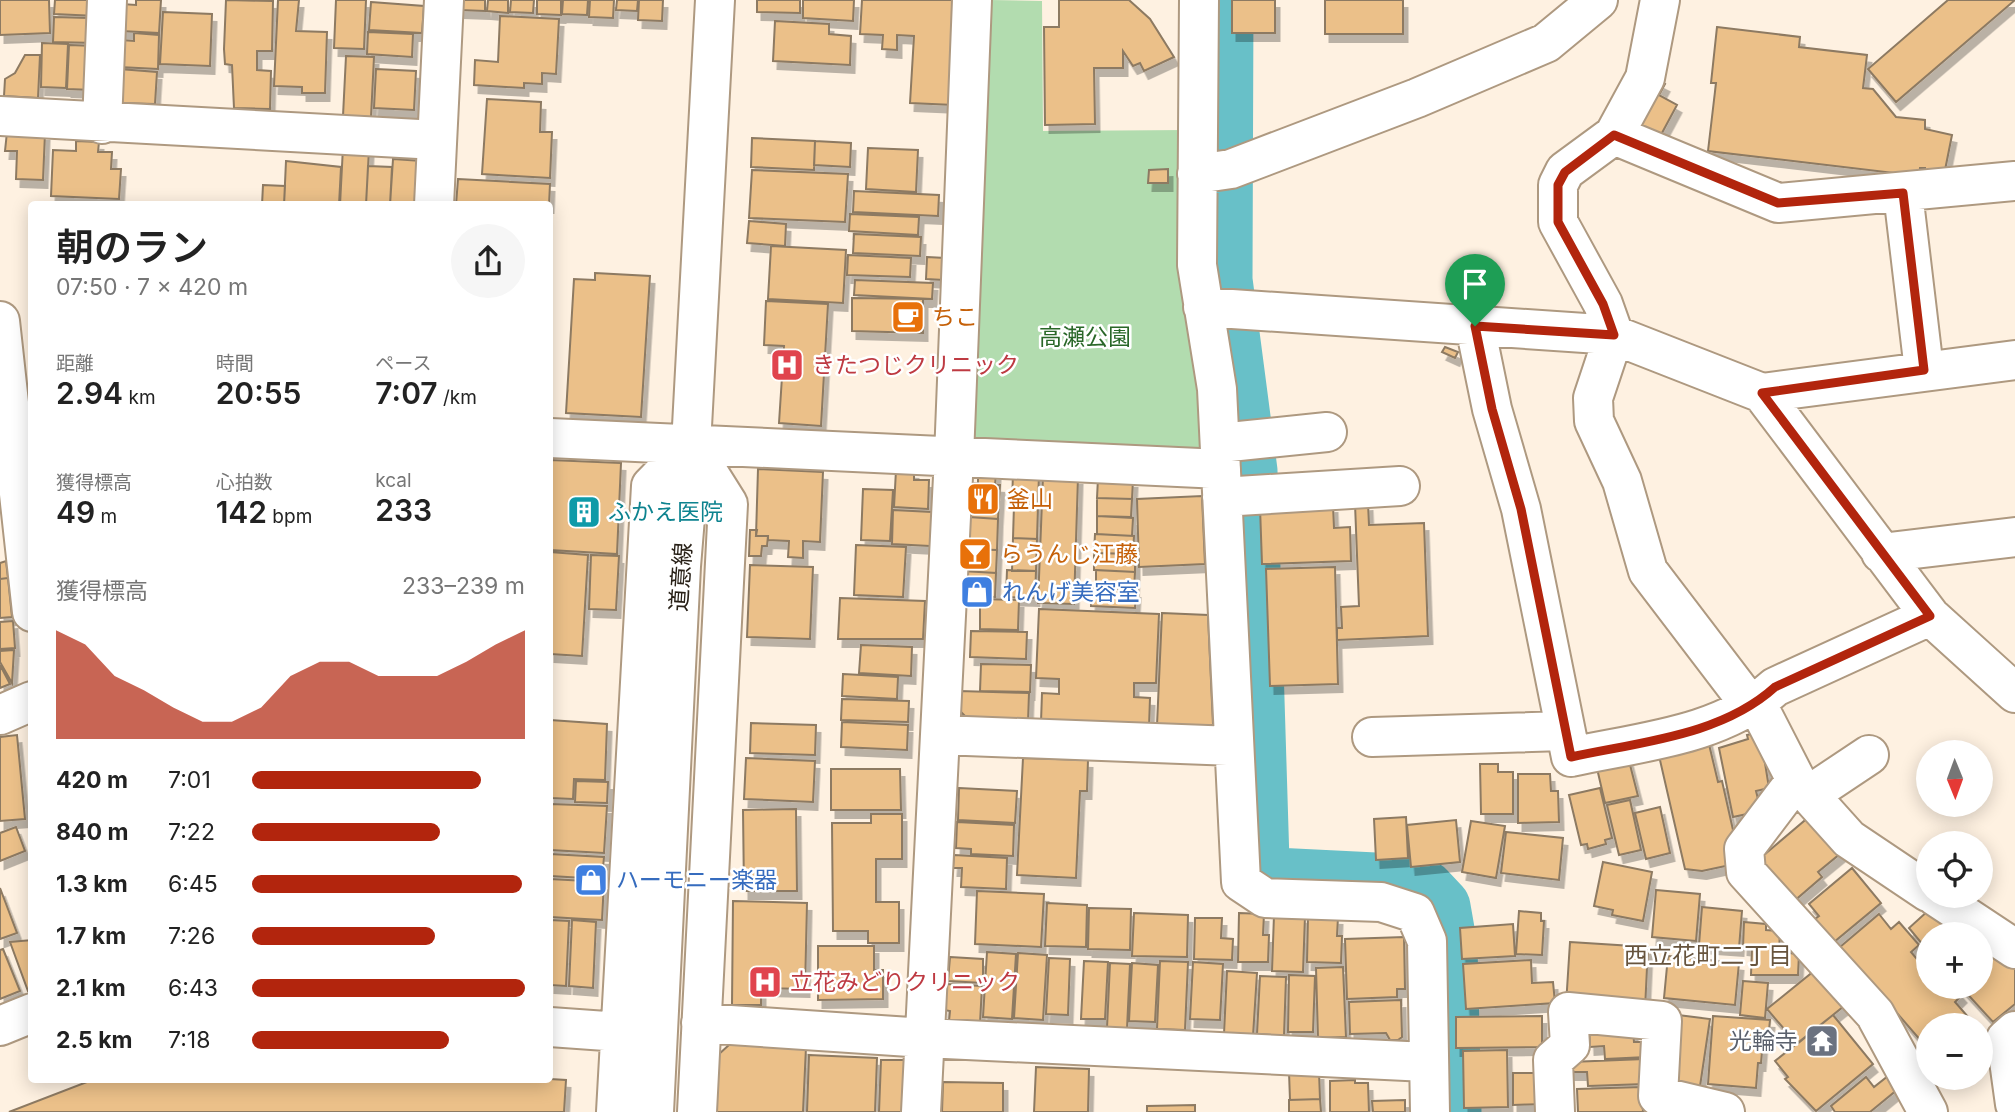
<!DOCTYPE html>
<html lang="ja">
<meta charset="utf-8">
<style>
body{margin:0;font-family:Inter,"Noto Sans JP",sans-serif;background:#f6f6f6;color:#222;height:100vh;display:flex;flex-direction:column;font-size:26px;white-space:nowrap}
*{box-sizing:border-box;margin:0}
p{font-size:23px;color:#767676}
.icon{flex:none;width:38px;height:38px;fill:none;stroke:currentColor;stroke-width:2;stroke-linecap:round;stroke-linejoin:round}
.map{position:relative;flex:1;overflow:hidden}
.side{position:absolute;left:28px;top:201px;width:525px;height:882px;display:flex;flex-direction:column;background:#fff;border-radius:7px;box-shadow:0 4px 18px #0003}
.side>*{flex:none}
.needle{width:46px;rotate:179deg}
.fabs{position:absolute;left:1916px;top:740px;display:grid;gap:14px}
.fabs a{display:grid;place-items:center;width:77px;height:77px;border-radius:50%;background:#fff;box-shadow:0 4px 18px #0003;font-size:35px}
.pin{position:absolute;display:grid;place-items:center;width:60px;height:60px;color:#fff;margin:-72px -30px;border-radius:50% 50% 50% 0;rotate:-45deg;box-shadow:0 0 7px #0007}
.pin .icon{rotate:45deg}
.round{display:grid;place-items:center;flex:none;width:74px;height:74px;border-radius:37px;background:#f6f6f6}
.summary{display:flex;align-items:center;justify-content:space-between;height:119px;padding:0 28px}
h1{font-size:38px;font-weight:600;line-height:52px}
.figures{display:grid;grid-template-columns:repeat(3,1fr);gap:10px;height:119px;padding:7px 28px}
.figures div{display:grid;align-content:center}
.figures b{font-size:30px;font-weight:600}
.figures small{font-size:19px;font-weight:400}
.figures p{font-size:19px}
.chart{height:196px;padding:14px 28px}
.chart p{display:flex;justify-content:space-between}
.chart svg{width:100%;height:126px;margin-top:7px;fill:#b2250d;opacity:.7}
ul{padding:0 28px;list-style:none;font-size:23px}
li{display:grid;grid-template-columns:112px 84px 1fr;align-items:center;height:52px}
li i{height:18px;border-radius:9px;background:#b2250d}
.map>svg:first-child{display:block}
</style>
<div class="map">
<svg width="2015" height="1112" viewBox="0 0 2015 1112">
<defs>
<filter id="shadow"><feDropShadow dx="4.5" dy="8" stdDeviation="0" flood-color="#0004"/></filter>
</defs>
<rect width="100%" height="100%" fill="#fef1e1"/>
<path fill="#b2dcaf" d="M991 0 1042 1 1043 131 1188 130 1206 378 1203 457 982 444 969 431Z"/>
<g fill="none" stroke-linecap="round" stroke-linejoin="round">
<path stroke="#68c0c8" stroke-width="61" d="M1223 0 1222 280 1247 471 1259 862 1264 872 1274 878 1395 884 1425 891 1440 907 1447 947 1451 1112"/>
</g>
<path fill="#ebc089" stroke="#8d7a62" stroke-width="2" filter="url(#shadow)" d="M0 0H49L50 33 0 35Z
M55 0H98L97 16 54 14Z
M136 0H161L159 33 121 31 122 4 136 5Z
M226 0 273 1 272 51H257V70L271 71 270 109 234 108 232 65 225 64 224 49Z
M278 0H299L296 31 327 32 325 93H302V87L274 86Z
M336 0H366L364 49 334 48Z
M460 0H485V11L460 10Z
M488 0H508V13L487 11Z
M511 0H534L533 13 510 12Z
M537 0H561V15L537 14Z
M563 0H588L587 15 562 14Z
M590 0H614L613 18 589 17Z
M617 0H638L637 11 616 10Z
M639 0H663L662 21 638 20Z
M757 0H800V13L757 12Z
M803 0H854L853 21 803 18Z
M862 0H955L954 105 910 103 914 36 897 35V50L882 49 883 35 860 34Z
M1059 0H1129L1150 19 1174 57 1144 71 1140 63 1133 66 1123 51V68H1094L1095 124 1045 125 1044 27H1059Z
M1232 0H1275V33H1232Z
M1325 0H1403V34H1325Z
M1948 0H2015L1896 102 1868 69Z
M1948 0H2015L1896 102 1868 69Z
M371 2 424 6 422 33 369 30Z
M163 12 212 14 210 66 160 64Z
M500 16 559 19 556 74 542 73V84L524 83V88L474 85 475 60 498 62Z
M54 17 89 18 96 43 53 42Z
M775 21 829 24V34L851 36 850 65 773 61Z
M1717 27 1800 37 1799 47 1867 55 1863 88 1873 89 1896 117 1925 120V129L1952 135 1945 170 1925 172V168H1920L1919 176 1708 151 1716 83H1711Z
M368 32 413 34 412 57 367 54Z
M134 33 159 35 158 69 119 67 121 40 134 41Z
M42 43 68 44 66 88 41 87Z
M69 45 95 46 93 90 67 89Z
M25 55H40L38 98 4 96 5 79 15 73Z
M346 56 374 57 371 117 343 116Z
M119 69 157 72 155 104 118 103Z
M376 69 416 71 414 110 374 108Z
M1655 79 1665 84 1659 95 1677 105 1656 144 1632 121Z
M487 99 541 102 540 132H552L550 178 482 174Z
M7 132 45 133 43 180 16 179 17 151H5Z
M752 138 815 141 814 170 751 167Z
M76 141 99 142 98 152H112L111 169H121L119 199 51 196 53 150 76 151Z
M815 141 851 143 850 167 814 165Z
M343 147 369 149 366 205H340Z
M868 148 918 150 916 192 866 189Z
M393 159 422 161 420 205H390Z
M286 161 341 167 339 205H284Z
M368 166 392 167 390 205H366Z
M1168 169V183H1148L1149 170Z
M752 170 848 174 845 222 749 218Z
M458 179 550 184 549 205H456Z
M263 185 285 186 284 205H262Z
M854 191 939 195 938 216 853 212Z
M850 214 919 217 918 235 849 231Z
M749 221 786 224 785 246 747 243Z
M854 234 921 237 920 256 853 253Z
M771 246 846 250 843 303 768 299Z
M848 255 911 258 910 277 847 275Z
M927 257 945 258 944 280 926 279Z
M595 273 650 276 641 417 566 413 574 279 595 280Z
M855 280 933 283 932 299 854 295Z
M852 298 923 299V333L852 331Z
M766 301 828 304 821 426 779 423 784 346 764 345Z
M1445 347 1458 352 1455 358 1442 352Z
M550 460 621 463 617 554 550 550Z
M758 469 823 472 820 542 803 541V558L788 557 789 541 768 540V536H756Z
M896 470 914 471V480H929L928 509 894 507Z
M978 472 996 473 995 485 978 484Z
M1013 472 1039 473 1038 506 1012 505Z
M1043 476 1078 477 1074 604 1038 603Z
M1098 478 1133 480 1132 499 1097 498Z
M971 483 1000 485 998 519 969 517Z
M863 489 893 490 890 541 861 540Z
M1202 496 1205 564 1139 567 1137 499Z
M1097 498 1132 499 1131 517 1097 516Z
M1368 503 1369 525 1424 523 1428 636 1337 640V628H1342L1341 607 1359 606 1355 504Z
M1014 505 1038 506 1037 539 1013 538Z
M1333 505 1334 528 1350 527 1351 561 1262 564 1260 507Z
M893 510 932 512 930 546 892 544Z
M1097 516 1133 518 1132 536 1097 534Z
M969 517 998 519 997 550 968 549Z
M750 530H757L756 536H768L767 546H762L761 556H749Z
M1095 534 1134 536 1133 554 1094 553Z
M1013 538 1037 539 1036 571H1012Z
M856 545 906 547 903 597 854 595Z
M963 549 997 550 996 573 962 571Z
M550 552 588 555 582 656 550 654Z
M1094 553 1135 554V572L1094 570Z
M591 555 619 556 616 610 589 609Z
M6 561 8 578 0 579V563Z
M750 565 813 567 810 639 747 637Z
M1335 567 1338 684 1270 686 1266 569Z
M1007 570 1036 571 1035 598 1006 597Z
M1096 570 1135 572 1134 590 1096 588Z
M962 571 996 573 995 597 961 596Z
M8 578 12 617 0 618V579Z
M1092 588 1136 590 1135 608 1091 606Z
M840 598 925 601 923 639H838Z
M980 599 1019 600 1018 630 980 629Z
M1039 609 1159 614 1156 683H1134V697L1150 698 1149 727 1041 722 1042 693 1059 694V679L1036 678Z
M1162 613 1208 615 1213 724 1206 728 1157 725Z
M13 621 15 648 0 649V622Z
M971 631 1027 632 1026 659 970 657Z
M861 645 912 647 911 676 859 673Z
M14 650 12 683 0 662V651Z
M981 664 1031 665 1030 692 980 691Z
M0 665 10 684 0 688Z
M843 674 898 677 897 699 842 696Z
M959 691 1029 693 1028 722 969 720 959 710Z
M842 699 909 701 908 722 841 720Z
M550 720 607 724 605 780 574 779 573 799 550 798Z
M842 722 908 725 907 750 841 747Z
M751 723 816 725 815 755 750 753Z
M1760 732 1769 788 1756 791 1761 811 1733 817 1719 748 1748 739 1747 735Z
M17 735 25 819 0 821V737Z
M1707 736 1718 782 1722 781 1735 839V864L1702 871 1685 869 1657 747Z
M1628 757 1638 796 1605 803 1596 764Z
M746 758 815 761 813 802 744 799Z
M1023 758 1088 760 1087 791H1080L1076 878 1017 875Z
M1480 764H1498V772H1513V814H1481Z
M831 769H900L901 810H831Z
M1518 774H1550L1551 791H1558L1559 822 1518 823Z
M576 781 608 782 607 803 575 802Z
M959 788 1017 791 1015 823 958 820Z
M1600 788 1612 838 1605 840 1606 844 1588 849 1587 844 1581 845 1569 795Z
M1630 800 1641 850 1619 855 1607 805Z
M550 804 607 806 604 853 550 850Z
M1660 807 1670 853 1646 859 1635 813Z
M796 809 797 891H744L743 810Z
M871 814H902V859H876V902H899V943H868V931H833L832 823H871Z
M1810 816 1841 853 1818 872 1822 877 1793 902 1758 860Z
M1406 817 1408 858 1376 860 1374 819Z
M1456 820 1460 862 1411 867 1407 825Z
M1471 821 1505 826 1496 878 1462 872Z
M957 822 1014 825 1013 856 971 854V849L956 848Z
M16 827 25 851 0 861V833Z
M1506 832 1563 838 1559 880 1501 873Z
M550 854 604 857 602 879 550 876Z
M954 855 1007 858 1006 889 961 887 962 868H953Z
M1603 862 1652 872 1643 921 1612 915 1613 910 1594 906Z
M1852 868 1881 903 1834 942 1815 919 1819 916 1809 904Z
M550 879 604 882 602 920 550 917Z
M0 888 17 933 0 939Z
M1656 890 1700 894 1696 941 1652 937Z
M977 891 1044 894 1041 947 975 944Z
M733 901 807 903 805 989 761 988V1005H732Z
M1047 903 1087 905 1086 947 1045 946Z
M1702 907 1742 911 1739 948 1699 945Z
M1089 908 1131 909 1130 950 1088 949Z
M1930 909 1968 934H1928V951L1909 928Z
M1519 911 1541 913V921H1544L1542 955 1516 954Z
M1134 913 1188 915 1187 957 1132 956Z
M1239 913 1264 914 1263 935H1269L1268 962H1238Z
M1879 914 1891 929 1899 922 1919 945 1911 952 1928 972V987H1955L1962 995 1955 1002 1969 1018 1960 1026H1928V1049L1840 947Z
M1274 915 1305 916 1303 972 1272 971Z
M1308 916 1338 917 1337 936H1342L1341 963 1307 962Z
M1195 918H1222L1221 938 1233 939 1232 960 1194 959Z
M550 920 569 921 566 986 550 985Z
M572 920 596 922 593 988 569 986Z
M1744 922 1766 924V930L1780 931 1779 952 1799 954 1798 975H1751L1752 948 1743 947Z
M1513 924 1515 956 1462 959 1460 928Z
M1404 937 1405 989H1397V997L1347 999 1345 939Z
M32 940V989L28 991 10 942Z
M1570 942 1648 947 1645 1009 1566 1005Z
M1981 943 2015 965V1004L1993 1022 1961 987H1981Z
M818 946H874V970H883V999L818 1000Z
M3 949 20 991 0 999V950Z
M987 952 1016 954 1012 1019 983 1017Z
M1018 953 1047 955 1043 1020 1014 1018Z
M1668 956 1739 963 1735 1005 1664 998Z
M950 957 983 959V983L948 981Z
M1049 958 1070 959 1068 1015 1046 1014Z
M1531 960 1532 983 1553 982 1555 1003 1466 1009 1463 964Z
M1084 961 1108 962 1105 1019H1081Z
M1160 961 1188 962 1185 1030 1157 1029Z
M1193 962 1223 964 1220 1020 1190 1019Z
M1110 963 1130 964 1127 1029 1107 1028Z
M1132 963 1158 965 1155 1022 1129 1021Z
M1343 967 1346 1037 1318 1038 1316 968Z
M1227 971 1257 973 1253 1036 1224 1034Z
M1814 971 1844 1006 1797 1044 1767 1009Z
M1289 975 1315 976 1313 1032H1288Z
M1260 976 1286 977 1284 1036 1257 1034Z
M1743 981 1768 983 1765 1018 1740 1015Z
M946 984 982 986 980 1023 949 1021 950 1011 944 1010Z
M1401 1000 1402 1037 1398 1040H1390L1386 1033 1350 1034 1349 1002Z
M1678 1015 1710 1019 1699 1093 1667 1089Z
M1833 1015 1873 1064 1816 1111 1785 1079 1788 1077 1775 1061Z
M1542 1016V1047L1456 1048V1017Z
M1713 1016 1770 1020 1768 1040H1763L1761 1063H1758L1756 1088 1708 1084Z
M1589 1027 1633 1030 1634 1042H1647V1057L1605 1059 1604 1046 1590 1047Z
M730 1044 806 1047 803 1112H716L718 1055Z
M1507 1050 1508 1107 1464 1108 1463 1051Z
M809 1055 877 1058 875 1112H807Z
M1645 1059V1084L1588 1086 1587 1072H1570V1062Z
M881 1060H907L905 1112H879Z
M1036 1067 1089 1069 1088 1112H1034Z
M1289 1072H1319L1320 1099 1290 1100Z
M1513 1073H1547V1104L1513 1105Z
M1888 1076 1898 1089 1870 1112H1835L1831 1106 1866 1077 1874 1087Z
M92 1080 550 1079 566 1080 564 1112H9Z
M1355 1080V1083H1368L1369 1112H1330V1081Z
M943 1082 1003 1083V1112H942Z
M1642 1087 1643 1112H1578L1577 1089Z
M1320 1099 1321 1112H1289V1100Z
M1405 1100V1112H1373L1372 1101Z
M1195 1105V1112H1147V1106Z"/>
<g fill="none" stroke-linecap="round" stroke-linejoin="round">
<defs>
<path id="minor" d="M1199 0 1197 265 1217 389 1241 882 1265 898 1381 902 1415 913 1427 941 1430 1112
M1660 0 1645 78 1614 135 1565 171 1558 185V222L1603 304 1614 335 1593 398 1594 421 1622 481 1648 571 1741 693 1757 704 1796 780 1849 839 1928 892
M0 116 437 140
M102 124 107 0
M1614 135 1778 203 2015 181
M1197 174 1231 169 1417 98 1546 43 1598 0
M1903 193 1924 370
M434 205 444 0
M1203 307 1614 335 1762 393 1930 616 2015 693
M0 321 32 612
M1475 326 1492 409 1521 509 1571 757C1639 742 1721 736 1775 687L1930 616
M1762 393 2015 360
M550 438 1221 469
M1220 443 1327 432
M691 445 728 504 697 1112
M1222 497 1400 486
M1881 553 2015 537
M0 715 32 701
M940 735 1234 746
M1372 737 1564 731
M1796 780 1744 849 1746 872 1875 1014 1928 1112
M1809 795 1869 755
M1935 896 2015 949
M701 1023 925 1038 1427 1062
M0 1026 32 1013
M550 1027 620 1032
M2015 1031 2006 1039 2015 1104
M616 1112 651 486 691 445
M654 1112 681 566 691 445 715 0
M921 1112 954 457 972 0
M1555 1112 1553 1060 1570 1045 1568 1012 1662 1021 1658 1096 1725 1112"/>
</defs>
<use href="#minor" stroke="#ae9980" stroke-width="42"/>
<use href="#minor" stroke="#fff" stroke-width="38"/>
</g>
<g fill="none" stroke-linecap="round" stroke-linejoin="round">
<defs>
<path id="route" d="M1614 135 1778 203 1903 193 1924 370 1762 393 1930 616 1775 687C1721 736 1639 742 1571 757L1521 509 1492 409 1475 326 1614 335 1603 304 1558 222V185L1565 172Z"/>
</defs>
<use href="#route" stroke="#fff" stroke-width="14"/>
<use href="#route" stroke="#b2250d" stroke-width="9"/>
</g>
<defs>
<symbol id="cafe-square" viewBox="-11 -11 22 22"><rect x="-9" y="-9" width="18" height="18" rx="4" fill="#e8710a" stroke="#fff"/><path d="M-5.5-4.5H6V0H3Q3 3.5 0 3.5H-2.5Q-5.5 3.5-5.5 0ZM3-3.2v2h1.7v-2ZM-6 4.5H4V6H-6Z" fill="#fff"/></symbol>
<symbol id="hospital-square" viewBox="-11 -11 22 22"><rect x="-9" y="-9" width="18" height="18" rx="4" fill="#e0444e" stroke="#fff"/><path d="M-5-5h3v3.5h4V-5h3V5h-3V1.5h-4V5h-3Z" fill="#fff"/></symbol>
<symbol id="restaurant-square" viewBox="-11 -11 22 22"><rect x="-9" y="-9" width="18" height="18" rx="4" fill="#e8710a" stroke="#fff"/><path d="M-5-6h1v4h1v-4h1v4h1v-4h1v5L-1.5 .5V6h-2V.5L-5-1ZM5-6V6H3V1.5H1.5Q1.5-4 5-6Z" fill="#fff"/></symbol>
<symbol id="building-square" viewBox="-11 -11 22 22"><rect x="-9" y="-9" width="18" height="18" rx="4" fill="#0f9aa8" stroke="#fff"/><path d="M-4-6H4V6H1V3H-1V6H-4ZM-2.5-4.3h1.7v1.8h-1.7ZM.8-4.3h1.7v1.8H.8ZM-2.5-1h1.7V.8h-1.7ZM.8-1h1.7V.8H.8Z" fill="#fff"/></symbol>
<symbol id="bar-square" viewBox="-11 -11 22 22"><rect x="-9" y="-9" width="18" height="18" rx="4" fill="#e8710a" stroke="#fff"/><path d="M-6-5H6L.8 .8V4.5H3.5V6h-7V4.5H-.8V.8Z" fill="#fff"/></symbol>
<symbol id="shop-square" viewBox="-11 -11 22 22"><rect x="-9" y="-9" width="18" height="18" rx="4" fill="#3f7fe0" stroke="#fff"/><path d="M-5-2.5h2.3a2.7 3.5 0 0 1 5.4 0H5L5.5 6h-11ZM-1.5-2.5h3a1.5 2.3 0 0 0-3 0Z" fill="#fff"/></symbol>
<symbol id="temple-square" viewBox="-11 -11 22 22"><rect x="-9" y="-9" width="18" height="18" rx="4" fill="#6b7280" stroke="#fff"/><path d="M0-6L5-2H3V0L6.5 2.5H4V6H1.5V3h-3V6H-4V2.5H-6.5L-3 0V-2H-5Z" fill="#fff"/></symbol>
</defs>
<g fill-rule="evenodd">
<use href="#cafe-square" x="889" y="298" width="38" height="38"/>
<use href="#hospital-square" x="768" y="346" width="38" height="38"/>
<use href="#restaurant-square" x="964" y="480" width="38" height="38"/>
<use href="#building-square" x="565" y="493" width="38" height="38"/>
<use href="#bar-square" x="956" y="535" width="38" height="38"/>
<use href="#shop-square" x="958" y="573" width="38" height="38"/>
<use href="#shop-square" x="572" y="861" width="38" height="38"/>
<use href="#hospital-square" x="746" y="963" width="38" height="38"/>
<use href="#temple-square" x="1803" y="1022" width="38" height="38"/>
</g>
<g text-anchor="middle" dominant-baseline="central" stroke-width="5" stroke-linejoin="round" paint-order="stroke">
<g font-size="23" fill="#c56008" stroke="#fff" text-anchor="start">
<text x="932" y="317">ちこ</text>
<text x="1007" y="499">釜山</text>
<text x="1000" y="554">らうんじ江藤</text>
</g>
<g font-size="23" fill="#296728" stroke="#fff">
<text x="1085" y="337">高瀬公園</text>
</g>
<g font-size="23" fill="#be3a42" stroke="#fff" text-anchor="start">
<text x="812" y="365">きたつじクリニック</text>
<text x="790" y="982">立花みどりクリニック</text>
</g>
<g font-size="23" fill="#0d838f" stroke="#fff" text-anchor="start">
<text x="608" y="512">ふかえ医院</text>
</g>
<g font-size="23" fill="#282017" stroke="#fff">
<text transform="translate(681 577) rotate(-86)">道意線</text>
</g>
<g font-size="23" fill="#366cbe" stroke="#fff" text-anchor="start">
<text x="1002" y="592">れんげ美容室</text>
<text x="616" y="880">ハーモニー楽器</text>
</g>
<g font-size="23" fill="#5b616d" stroke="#fff" text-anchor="end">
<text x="1798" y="1041">光輪寺</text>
</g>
<g font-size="24" fill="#67543d" stroke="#fff">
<text x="1708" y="955">西立花町二丁目</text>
</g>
</g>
</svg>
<div class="fabs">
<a><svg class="needle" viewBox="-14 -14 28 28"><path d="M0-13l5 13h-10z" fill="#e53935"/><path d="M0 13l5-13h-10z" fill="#767676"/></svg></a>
<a><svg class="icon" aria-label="locate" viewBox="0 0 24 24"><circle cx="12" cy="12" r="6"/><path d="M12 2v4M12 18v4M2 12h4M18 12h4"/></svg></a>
<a>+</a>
<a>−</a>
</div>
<div class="pin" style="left:1475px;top:326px;background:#1e9e55"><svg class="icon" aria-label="arrive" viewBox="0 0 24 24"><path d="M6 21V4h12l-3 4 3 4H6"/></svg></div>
<section class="side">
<div class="summary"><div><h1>朝のラン</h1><p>07:50 · 7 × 420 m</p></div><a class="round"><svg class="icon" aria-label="share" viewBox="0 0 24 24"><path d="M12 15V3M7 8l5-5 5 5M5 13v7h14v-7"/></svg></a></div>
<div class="figures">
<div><p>距離</p><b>2.94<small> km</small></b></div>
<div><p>時間</p><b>20:55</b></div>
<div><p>ペース</p><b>7:07<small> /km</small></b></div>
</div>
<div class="figures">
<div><p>獲得標高</p><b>49<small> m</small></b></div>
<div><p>心拍数</p><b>142<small> bpm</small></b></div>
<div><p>kcal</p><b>233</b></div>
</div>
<div class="chart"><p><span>獲得標高</span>233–239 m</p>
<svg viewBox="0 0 160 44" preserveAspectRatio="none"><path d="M0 44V6L10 11L20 22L30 27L40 33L50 38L60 38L70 33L80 22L90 17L100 17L110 22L120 22L130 22L140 17L150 11L160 6V44z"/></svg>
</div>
<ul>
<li><b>420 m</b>7:01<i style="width:84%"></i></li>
<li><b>840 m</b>7:22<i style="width:69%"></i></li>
<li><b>1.3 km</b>6:45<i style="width:99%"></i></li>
<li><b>1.7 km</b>7:26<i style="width:67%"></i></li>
<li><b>2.1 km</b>6:43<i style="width:100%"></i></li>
<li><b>2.5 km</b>7:18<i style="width:72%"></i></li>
</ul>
</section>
</div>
